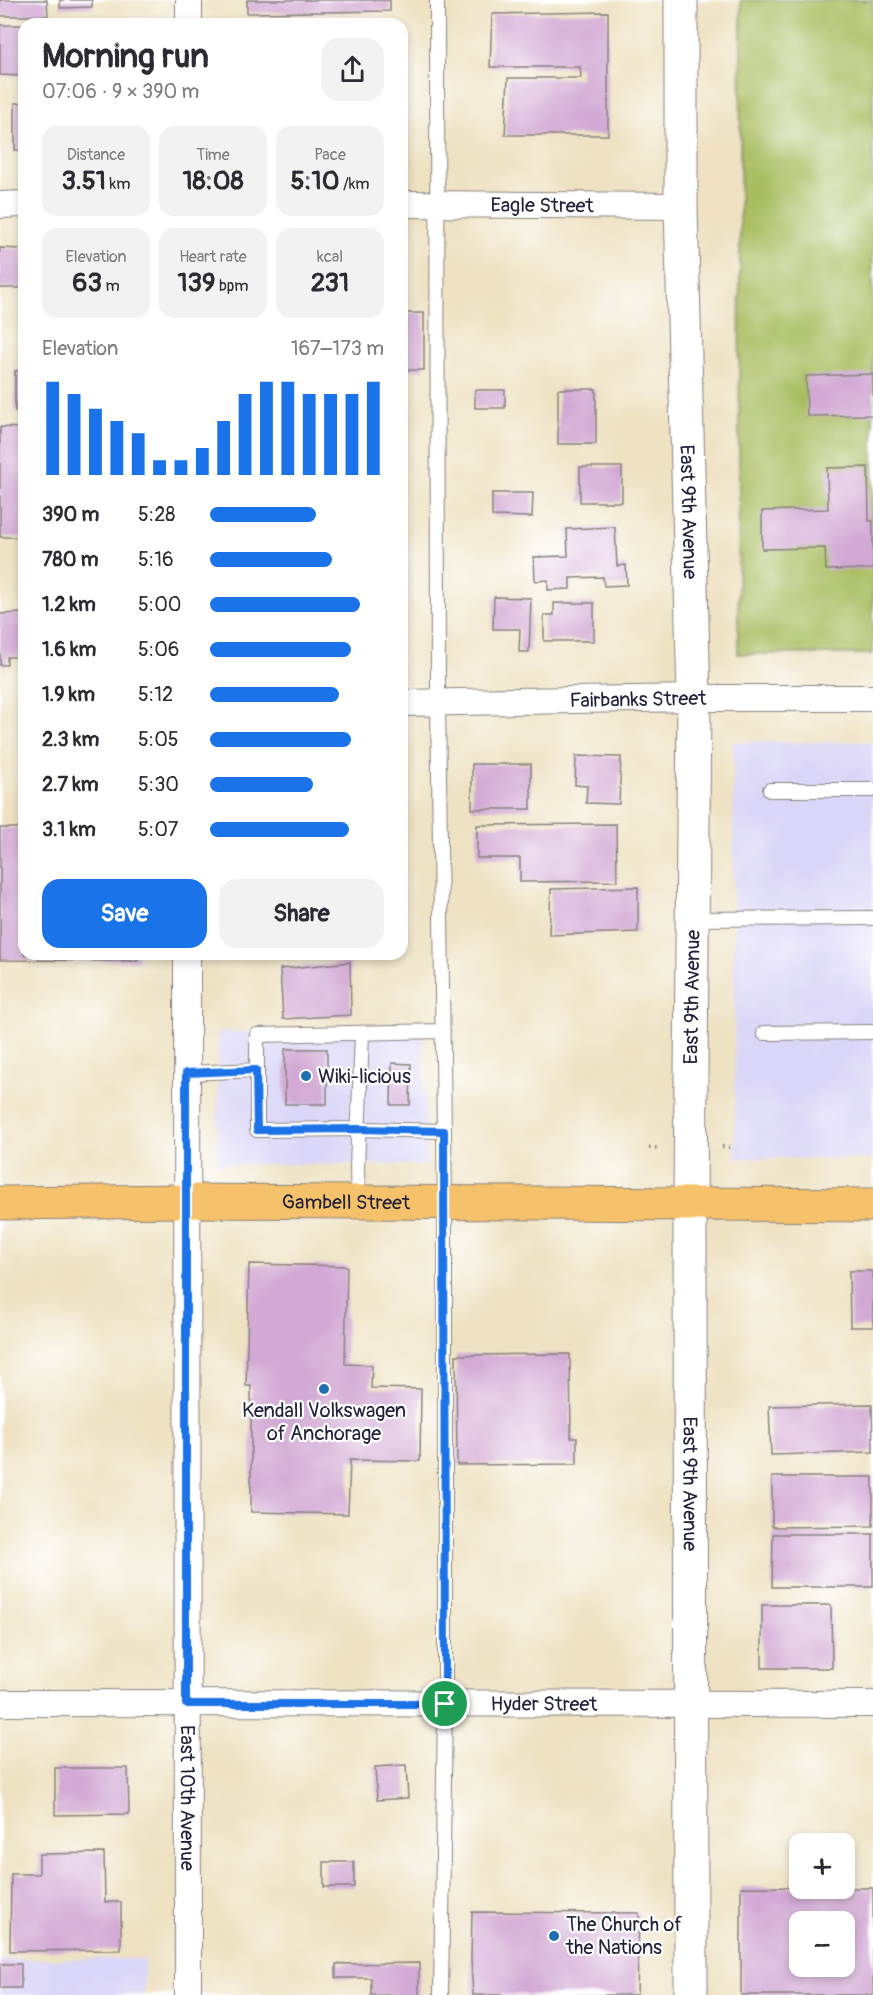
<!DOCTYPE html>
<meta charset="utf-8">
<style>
body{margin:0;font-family:Pangolin,sans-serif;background:#f2f2f3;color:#2b2b33;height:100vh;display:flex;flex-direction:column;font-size:22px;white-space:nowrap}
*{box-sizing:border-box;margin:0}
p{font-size:20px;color:#7c7c81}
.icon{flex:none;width:33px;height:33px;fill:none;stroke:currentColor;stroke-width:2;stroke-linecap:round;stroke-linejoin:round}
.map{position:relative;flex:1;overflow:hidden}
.side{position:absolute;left:18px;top:18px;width:390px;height:942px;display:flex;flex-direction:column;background:#fff;border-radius:18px;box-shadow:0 3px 9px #0003}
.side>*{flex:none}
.fabs{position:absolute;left:789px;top:1833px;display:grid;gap:12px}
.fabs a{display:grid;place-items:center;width:66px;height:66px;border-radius:12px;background:#fff;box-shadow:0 3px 9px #0003;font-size:30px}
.pin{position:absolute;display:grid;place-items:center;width:51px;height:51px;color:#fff;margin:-26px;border:3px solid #fff;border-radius:50%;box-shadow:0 2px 6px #0007}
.round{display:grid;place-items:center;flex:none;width:63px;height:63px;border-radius:18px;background:#f2f2f3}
.head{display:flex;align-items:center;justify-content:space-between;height:102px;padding:0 24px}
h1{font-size:33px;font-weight:700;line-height:45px}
.metrics{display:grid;grid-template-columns:repeat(3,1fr);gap:9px;height:102px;padding:6px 24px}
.metrics div{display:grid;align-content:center;border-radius:15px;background:#f2f2f3;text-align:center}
.metrics b{font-size:26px;font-weight:700}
.metrics small{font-size:16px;font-weight:400}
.metrics p{font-size:16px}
.chart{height:168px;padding:12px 24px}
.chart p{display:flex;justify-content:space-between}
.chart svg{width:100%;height:108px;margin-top:6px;stroke:#1a73e8;stroke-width:6}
.action{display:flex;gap:12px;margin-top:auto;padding:12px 24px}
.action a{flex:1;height:69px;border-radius:18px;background:#1a73e8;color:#fff;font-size:24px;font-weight:700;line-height:69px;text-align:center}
.action a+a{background:#f2f2f3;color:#2b2b33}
ul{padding:0 24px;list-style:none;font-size:20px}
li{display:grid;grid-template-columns:96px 72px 1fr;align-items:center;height:45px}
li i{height:15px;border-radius:8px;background:#1a73e8}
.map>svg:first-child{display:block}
</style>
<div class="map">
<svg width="873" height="1995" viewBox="0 0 873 1995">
<rect width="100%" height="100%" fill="#fff"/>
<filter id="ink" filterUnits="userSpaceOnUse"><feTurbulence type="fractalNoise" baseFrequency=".0167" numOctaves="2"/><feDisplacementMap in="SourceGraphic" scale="12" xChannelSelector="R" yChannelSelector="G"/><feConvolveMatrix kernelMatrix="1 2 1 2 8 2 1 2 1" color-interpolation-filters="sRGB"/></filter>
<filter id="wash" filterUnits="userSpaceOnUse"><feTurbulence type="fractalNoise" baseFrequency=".008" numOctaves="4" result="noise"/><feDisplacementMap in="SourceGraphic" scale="24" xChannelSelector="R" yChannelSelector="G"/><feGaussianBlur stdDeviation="1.35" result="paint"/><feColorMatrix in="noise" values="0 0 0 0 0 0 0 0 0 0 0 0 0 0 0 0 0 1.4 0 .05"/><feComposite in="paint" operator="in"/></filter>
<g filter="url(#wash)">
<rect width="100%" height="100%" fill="#eee2c3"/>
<path fill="#dad6f7" d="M733 742H873V1159L735 1158Z
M423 1031 427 1165 217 1164 218 1032Z
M0 1959H144V1995H0Z"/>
<path fill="#a9bd61" stroke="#66704e" stroke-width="1.5" d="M741 0H873V654H738Z"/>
<g id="blocks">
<path fill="#d2a9d4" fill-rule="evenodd" d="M0 0H47L48 16H0Z
M60 0H92V7L60 8Z
M247 0H390V11L247 13Z
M608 12V135H505L508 78H581L580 67H490L492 14Z
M0 25H24V76L0 75Z
M15 103H24V150H15Z
M0 248 24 249V288H0Z
M402 313H424V370H402Z
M24 370V411H15V371Z
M873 374V415L807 416 806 376Z
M558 389H596V444H558Z
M475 390H505V408H475Z
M402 406H405V447H402Z
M0 427 24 428V537H0Z
M580 467H622V502H580Z
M868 467 869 521H873V569L826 570 825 548 762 549V511L828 509 827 468Z
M492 493H533L532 517 492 516Z
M615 527 617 566 626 565 627 585 604 586 603 577 570 578V589L548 590V580L535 581 534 557 568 556 567 529Z
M494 597 531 598 529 652H519L520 629H493Z
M554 603H594V641H544V615H554Z
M24 613V657H7V665H0V614Z
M576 756 621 757 619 804 586 803 587 786 575 785Z
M472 764H531V809H472Z
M616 824 617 881 520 882V858H477V825Z
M0 828H24V954H138V961L0 960Z
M638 887V932L549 935 551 889Z
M350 962 351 1015 283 1019 280 969Z
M285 1049H327V1104H285Z
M392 1063 411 1064 410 1105H391Z
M249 1264 347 1266 345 1364 372 1365 371 1388 421 1389 420 1461 350 1460 348 1514 251 1512V1386H246Z
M849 1271H873V1327H850Z
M570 1354 571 1438H577V1464L457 1465 456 1355Z
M872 1404 873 1452 771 1455 769 1406Z
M772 1477H873V1526L772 1527Z
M773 1534H873V1587H772Z
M762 1605H831L832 1668H762Z
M406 1765 408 1798 377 1800 375 1767Z
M55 1768H128L129 1814 55 1815Z
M104 1853 105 1902H121V1950L10 1951 11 1874H39V1854Z
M324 1862H354V1887H324Z
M741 1887 873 1888V1995H741ZM800 1922H844V1966H800Z
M472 1912 639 1913 637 1995H473L471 1960Z
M419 1963V1995H371V1978H336V1964Z
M0 1964H21V1988H0Z"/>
</g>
</g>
<g filter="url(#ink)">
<use href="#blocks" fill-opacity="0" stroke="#88827f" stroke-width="1.5"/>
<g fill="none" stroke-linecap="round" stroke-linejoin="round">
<defs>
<path id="service" d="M437 0 438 702 445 1202V1704L441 1995
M770 790H873
M692 919 873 918
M443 1031 257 1035V1130L359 1129 444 1131
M764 1033 873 1032
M187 1073 257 1070
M358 1201 357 1168 362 1033"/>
<g id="minor">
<path d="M189 24V0"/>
<path id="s1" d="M402 204 681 206"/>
<path d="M0 205 24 204"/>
<path id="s2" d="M402 703 694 698H873"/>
<path id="s3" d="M187 954 188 1995"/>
<path id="s4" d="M0 1703 873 1704"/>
</g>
<g id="tertiary">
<path id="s5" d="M681 0V206L694 698 690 1202 691 1995"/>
</g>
<g id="trunk">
<path id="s6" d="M0 1203 187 1201 873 1205"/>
</g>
</defs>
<use href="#service" stroke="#88827f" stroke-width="16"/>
<use href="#minor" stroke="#88827f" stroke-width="28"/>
<use href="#tertiary" stroke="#88827f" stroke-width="35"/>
<use href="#trunk" stroke="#88827f" stroke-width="35"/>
<path stroke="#88827f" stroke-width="4" stroke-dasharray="1.5 4.5" stroke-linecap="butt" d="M722 1147H732
M649 1148H661"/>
<use href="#service" stroke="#fff" stroke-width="14"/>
<use href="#minor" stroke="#fff" stroke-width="26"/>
<use href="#tertiary" stroke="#fff" stroke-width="33"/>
<use href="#trunk" stroke="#f5c16b" stroke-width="33"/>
</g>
</g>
<g fill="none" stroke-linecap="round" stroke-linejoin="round" filter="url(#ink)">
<defs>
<path id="route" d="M256 1070 257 1130 359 1129 444 1131 445 1704H186V1073Z"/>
</defs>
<use href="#route" stroke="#fff" stroke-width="12"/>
<use href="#route" stroke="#1a73e8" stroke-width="8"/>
</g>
<g fill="#1f6fb2" stroke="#fff" stroke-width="2">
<circle cx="306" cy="1076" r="6"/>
<circle cx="324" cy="1389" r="6"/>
<circle cx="554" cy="1936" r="6"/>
</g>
<g text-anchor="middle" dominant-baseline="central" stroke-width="4.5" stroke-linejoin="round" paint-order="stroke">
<g font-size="20" fill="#22223b" stroke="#fff">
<text stroke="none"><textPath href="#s1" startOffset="140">Eagle Street</textPath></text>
<text stroke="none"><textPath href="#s5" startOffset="512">East 9th Avenue</textPath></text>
<text stroke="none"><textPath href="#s2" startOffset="236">Fairbanks Street</textPath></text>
<text transform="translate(692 997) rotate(-89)">East 9th Avenue</text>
<text stroke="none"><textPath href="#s6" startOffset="346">Gambell Street</textPath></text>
<text stroke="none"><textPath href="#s5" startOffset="1484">East 9th Avenue</textPath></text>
<text stroke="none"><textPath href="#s4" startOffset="544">Hyder Street</textPath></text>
<text stroke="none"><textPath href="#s3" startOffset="844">East 10th Avenue</textPath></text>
</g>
<g font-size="20" fill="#22223b" stroke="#fff" text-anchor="start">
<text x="318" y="1076">Wiki-licious</text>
<text x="324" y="1410" text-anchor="middle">Kendall Volkswagen<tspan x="324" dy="23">of Anchorage</tspan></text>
<text x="566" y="1924">The Church of<tspan x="566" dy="23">the Nations</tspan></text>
</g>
</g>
</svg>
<div class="fabs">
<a>+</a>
<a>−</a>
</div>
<div class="pin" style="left:445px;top:1704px;background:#1e9e55"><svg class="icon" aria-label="arrive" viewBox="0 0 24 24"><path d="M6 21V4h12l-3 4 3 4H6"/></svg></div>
<section class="side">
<div class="head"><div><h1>Morning run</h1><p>07:06 · 9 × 390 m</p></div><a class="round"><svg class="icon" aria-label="share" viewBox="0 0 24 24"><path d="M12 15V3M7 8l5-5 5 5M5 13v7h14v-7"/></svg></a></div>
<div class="metrics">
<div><p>Distance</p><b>3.51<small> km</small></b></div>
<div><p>Time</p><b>18:08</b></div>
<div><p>Pace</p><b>5:10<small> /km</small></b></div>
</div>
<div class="metrics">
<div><p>Elevation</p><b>63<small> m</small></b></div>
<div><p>Heart rate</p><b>139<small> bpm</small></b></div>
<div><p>kcal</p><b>231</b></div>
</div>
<div class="chart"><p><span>Elevation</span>167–173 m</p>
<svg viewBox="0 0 160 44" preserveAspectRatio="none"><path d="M5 44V6M15 44V11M25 44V17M35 44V22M45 44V27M55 44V38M65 44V38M75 44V33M85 44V22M95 44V11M105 44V6M115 44V6M125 44V11M135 44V11M145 44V11M155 44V6"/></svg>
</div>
<ul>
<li><b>390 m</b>5:28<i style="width:61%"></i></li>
<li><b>780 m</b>5:16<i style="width:70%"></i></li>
<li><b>1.2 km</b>5:00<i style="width:86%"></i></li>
<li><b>1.6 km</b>5:06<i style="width:81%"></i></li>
<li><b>1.9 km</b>5:12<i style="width:74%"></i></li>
<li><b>2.3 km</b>5:05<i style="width:81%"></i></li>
<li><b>2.7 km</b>5:30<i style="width:59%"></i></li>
<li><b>3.1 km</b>5:07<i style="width:80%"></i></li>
</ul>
<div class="action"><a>Save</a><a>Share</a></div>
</section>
</div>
